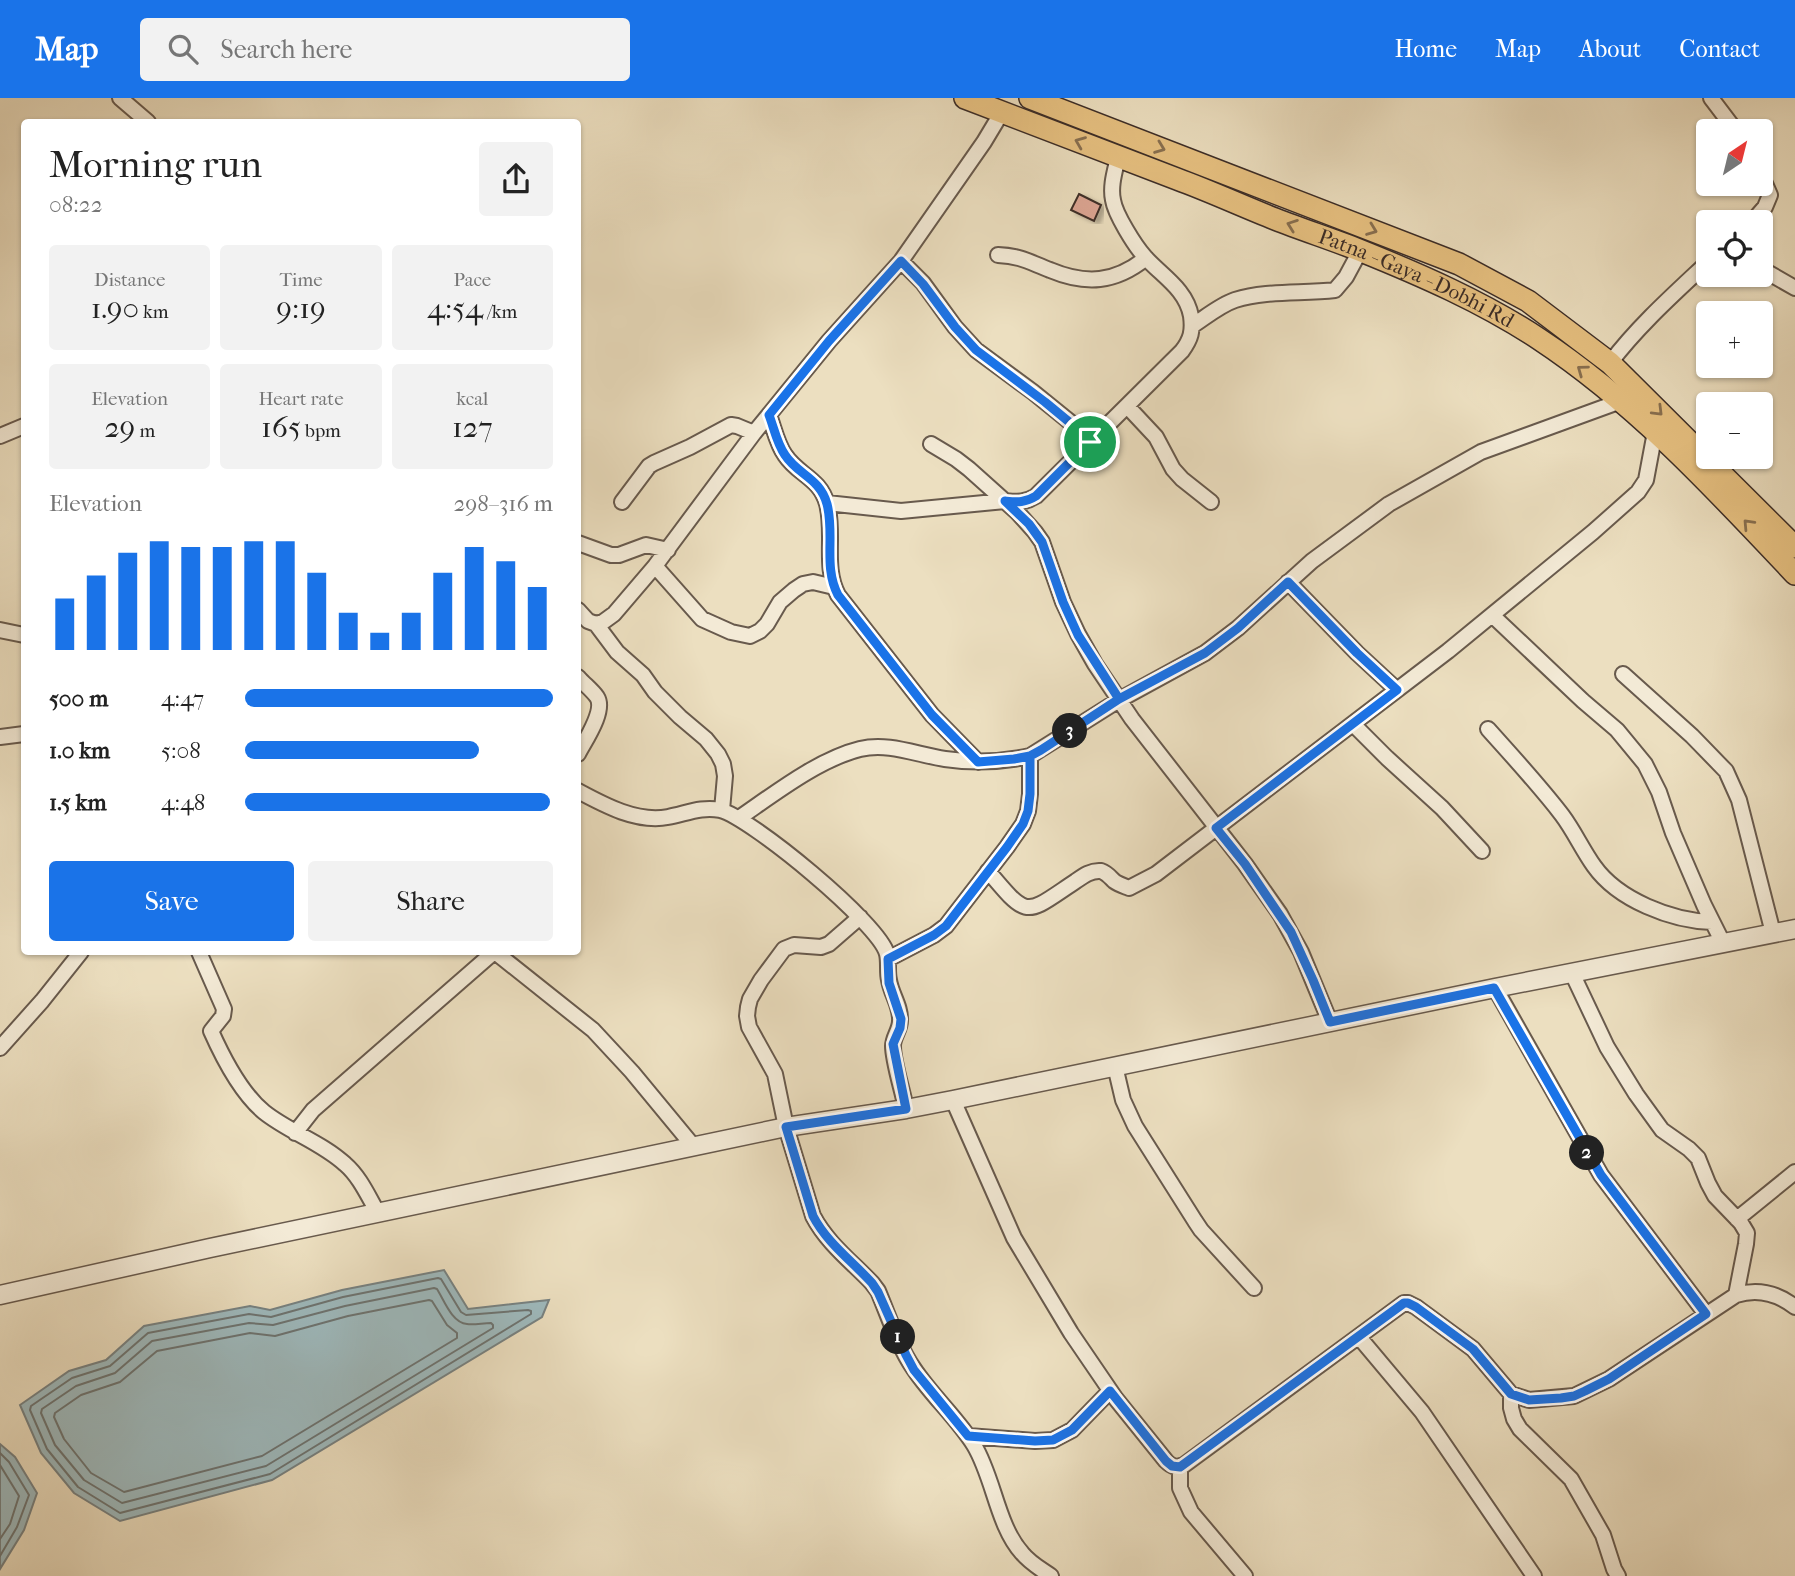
<!DOCTYPE html>
<meta charset="utf-8">
<style>
body{margin:0;font-family:"IM FELL French Canon",serif;background:#f2f2f2;color:#222;height:100vh;display:flex;flex-direction:column;font-size:26px;white-space:nowrap}
*{box-sizing:border-box;margin:0}
p{font-size:23px;color:#767676}
.icon{flex:none;width:38px;height:38px;fill:none;stroke:currentColor;stroke-width:2;stroke-linecap:round;stroke-linejoin:round}
.map{position:relative;flex:1;overflow:hidden}
.sheet{position:absolute;left:21px;top:21px;width:560px;height:836px;display:flex;flex-direction:column;background:#fff;border-radius:7px;box-shadow:0 2px 5px #0004}
.sheet>*{flex:none}
.needle{width:46px;rotate:35deg}
.tools{position:absolute;left:1696px;top:21px;display:grid;gap:14px}
.tools a{display:grid;place-items:center;width:77px;height:77px;border-radius:7px;background:#fff;box-shadow:0 2px 5px #0004;font-size:35px}
.pin{position:absolute;display:grid;place-items:center;width:60px;height:60px;color:#fff;margin:-30px;border:4px solid #fff;border-radius:50%;box-shadow:0 2px 7px #0007}
.km{position:absolute;width:35px;height:35px;margin:-18px;border-radius:50%;background:#222;color:#fff;font-size:19px;line-height:35px;text-align:center}
.round{display:grid;place-items:center;flex:none;width:74px;height:74px;border-radius:7px;background:#f2f2f2}
.headline{display:flex;align-items:center;justify-content:space-between;height:119px;padding:0 28px}
h1{font-size:38px;font-weight:600;line-height:52px}
.figures{display:grid;grid-template-columns:repeat(3,1fr);gap:10px;height:119px;padding:7px 28px}
.figures div{display:grid;align-content:center;border-radius:7px;background:#f2f2f2;text-align:center}
.figures b{font-size:30px;font-weight:600}
.figures small{font-size:19px;font-weight:400}
.figures p{font-size:19px}
.chart{height:196px;padding:14px 28px}
.chart p{display:flex;justify-content:space-between}
.chart svg{width:100%;height:126px;margin-top:7px;stroke:#1a73e8;stroke-width:6}
.cta{display:flex;gap:14px;margin-top:auto;padding:14px 28px}
.cta a{flex:1;height:80px;border-radius:7px;background:#1a73e8;color:#fff;font-size:28px;font-weight:600;line-height:80px;text-align:center}
.cta a+a{background:#f2f2f2;color:#222}
ul{padding:0 28px;list-style:none;font-size:23px}
li{display:grid;grid-template-columns:112px 84px 1fr;align-items:center;height:52px}
li i{height:18px;border-radius:9px;background:#1a73e8}
header{display:flex;align-items:center;gap:42px;box-sizing:border-box;height:98px;padding:0 35px;background:#1a73e8;color:#fff}
header strong{font-size:33px}
nav{display:flex;gap:38px;margin-inline-start:auto;font-size:24px}
.search{width:490px;height:63px;background:#f2f2f2;display:flex;align-items:center;gap:18px;box-sizing:border-box;padding:0 24px;border-radius:7px;color:#767676;font-size:26px}
.map>svg:first-child{display:block}
</style>
<header>
<strong>Map</strong>
<div class="search"><svg class="icon" aria-label="search" viewBox="0 0 24 24"><circle cx="10" cy="10" r="6"/><path d="M15 15l6 6"/></svg>Search here</div>
<nav><a>Home</a><a>Map</a><a>About</a><a>Contact</a></nav>
</header>
<div class="map">
<svg width="1795" height="1478" viewBox="0 0 1795 1478">
<defs>
<filter id="shadow"><feDropShadow dx="5" dy="3" stdDeviation="2" flood-color="#0004"/></filter>
</defs>
<rect width="100%" height="100%" fill="#ecdfc0"/>
<filter id="stains"><feTurbulence type="fractalNoise" baseFrequency=".00286" numOctaves="4"/><feColorMatrix values="0 0 0 0 .2 0 0 0 0 .09 0 0 0 0 .02 0 0 0 .5 -.17"/></filter>
<radialGradient id="worn" r=".72"><stop offset=".6" stop-color="#630" stop-opacity="0"/><stop offset="1" stop-color="#630" stop-opacity=".3"/></radialGradient>
<path fill="#9ebabe" stroke="#778282" stroke-width="2" d="M444 1172 468 1211 549 1202 542 1219 272 1382 120 1423 74 1395 41 1355 20 1307 69 1273 106 1262 144 1228 250 1208 270 1212 342 1192Z
M0 1346 15 1359 37 1395 24 1432 0 1471Z"/>
<g fill="none" stroke-linecap="round" stroke-linejoin="round">
<path stroke="#6d7472" stroke-width="2" d="M438 1180 441 1181 461 1214 466 1217 528 1212 531 1213V1216L270 1376 120 1415 78 1389 47 1351 30 1312 31 1308 72 1280 110 1268 148 1235 249 1216 271 1219 343 1199Z
M434 1190 437 1191C444 1202 452 1225 467 1226 474 1227 483 1225 491 1225L493 1227V1230L266 1368 122 1405 84 1382 55 1347 41 1315 42 1311 76 1288 115 1275 152 1243 249 1225 273 1227 345 1208Z
M429 1202 432 1203 447 1227 457 1235V1240L262 1358 124 1394 91 1375 64 1341 54 1319 55 1315 81 1297 120 1284 157 1253 250 1235 275 1238 348 1218Z
M0 1355 9 1364 29 1397 17 1429 0 1458
M0 1367 19 1398 10 1426 0 1441"/>
</g>
<path fill="#dda694" stroke="#3c2d27" stroke-width="2" filter="url(#shadow)" d="M1079 96 1101 107 1094 123 1071 112Z"/>
<g fill="none" stroke-linecap="round" stroke-linejoin="round">
<defs>
<path id="minor" d="M120 0 148 24
M1711 0 1736 33
M1752 124 1765 109 1770 97 1760 74
M998 157C1021 158 1029 164 1050 172 1086 187 1115 185 1146 160
M901 163 923 185 955 229 976 252 1033 294 1075 328 1090 344
M1760 170 1795 190
M1192 228C1206 219 1220 207 1235 202 1267 192 1302 196 1335 192L1346 179 1360 153
M1610 265C1639 227 1674 196 1708 164
M1127 308 1156 339 1173 371 1182 381 1211 404
M769 317C774 330 777 346 785 357 798 377 820 380 827 406 835 436 823 469 838 497L932 617 978 664
M0 338 24 328
M931 346 956 361 969 371 1017 414 1035 434 1042 444 1063 504 1078 536 1095 566 1132 621 1245 766 1280 816 1301 854 1330 924
M622 404 649 368 654 365 690 349 731 327 737 328 754 335
M827 405 901 413 1005 403C1017 404 1025 405 1036 398L1182 253C1191 241 1193 233 1191 218 1186 191 1162 178 1145 159 1135 148 1115 116 1113 102 1110 88 1115 73 1118 59
M578 445 611 457H619L646 447 668 452
M655 468 702 521 731 534 750 538 760 533 767 526 780 504 794 492 803 486 813 484 834 489
M1288 484 1357 555 1397 592
M578 512 588 523 596 526 603 524 614 516 655 468 754 335 829 243 901 163 984 44 1002 14
M1492 517 1583 603 1617 632 1645 666 1659 694 1673 735 1704 807 1723 845
M596 526 617 554 643 577 655 594 680 619 706 641 718 656 723 666 725 678 722 712
M0 532 24 537
M1623 576 1692 638 1726 673 1739 702 1773 835
M578 579C584 586 592 592 597 599 606 613 584 644 578 656
M1353 626 1387 660 1442 710 1482 753
M1488 631C1513 659 1539 687 1562 717 1574 733 1582 751 1594 768 1618 802 1672 823 1712 824
M0 639 24 636
M578 693C604 707 637 725 668 719 685 716 702 708 720 712 750 719 880 826 887 856 889 864 887 874 889 882 891 896 901 908 900 923 900 932 893 939 893 948 893 964 903 994 906 1011
M739 720C774 696 819 661 860 651 889 644 917 657 945 661 973 665 1002 664 1030 658L1119 602 1205 555 1238 530 1312 463 1389 406 1481 354 1621 303
M988 773C1029 822 1025 817 1076 783 1083 778 1091 772 1101 773 1107 775 1110 779 1114 783 1118 786 1124 788 1129 790L1156 776 1448 553 1593 434 1638 394 1646 382 1655 334
M860 819 829 846 821 849 794 847 784 851 761 882 750 901 748 909 747 918 749 929 775 976 786 1029 813 1118C827 1145 852 1164 872 1185L878 1193C889 1219 898 1248 914 1271 932 1298 957 1320 974 1347 994 1380 997 1427 1022 1455 1030 1465 1041 1471 1051 1478
M199 854 224 911 223 918 211 933C223 960 241 995 264 1014 289 1034 321 1044 345 1066 360 1079 368 1098 378 1115
M495 854 593 932 632 974 694 1049
M888 861 934 837 946 828 1007 749 1023 726 1028 713 1030 696V658
M1572 875 1607 949 1636 996 1662 1032 1689 1051 1698 1060 1708 1085 1715 1098 1741 1125 1747 1135 1746 1146 1736 1197
M1495 890 1601 1077 1706 1216
M0 950 42 903 81 854
M1115 968 1123 1002 1135 1028 1195 1123 1201 1132 1254 1190
M953 1002 1014 1140 1071 1235 1116 1301 1166 1363C1172 1369 1176 1370 1184 1367L1404 1205H1408L1416 1209 1473 1251 1511 1296 1529 1302 1574 1298 1609 1281 1736 1197C1758 1190 1777 1195 1795 1209
M295 1035 313 1012 494 854
M1737 1121 1795 1074
M1359 1239 1422 1314 1534 1478
M1511 1296V1310L1514 1321 1520 1331 1571 1381 1603 1437 1614 1471 1618 1478
M968 1338 1035 1343 1053 1342 1072 1332 1110 1293
M1180 1369V1390L1191 1414 1245 1478"/>
<path id="tertiary" d="M0 1197 210 1150 786 1029 906 1011 953 1002 1495 890 1795 831"/>
<g id="primary">
<path id="s1" d="M965 0C1036 27 1107 54 1177 81 1210 93 1242 108 1275 121 1303 132 1331 141 1359 152 1421 177 1483 204 1539 241 1636 305 1716 392 1795 476"/>
<path d="M1030 0 1459 166 1528 203 1610 265 1795 449"/>
</g>
</defs>
<use href="#minor" stroke="#685a4d" stroke-width="18"/>
<use href="#tertiary" stroke="#685a4d" stroke-width="21"/>
<use href="#primary" stroke="#3c2d27" stroke-width="24"/>
<use href="#minor" stroke="#f3ead6" stroke-width="14"/>
<use href="#tertiary" stroke="#f3ead6" stroke-width="18"/>
<use href="#primary" stroke="#e6c080" stroke-width="21"/>
</g>
<defs><path id="oneway-chevron" d="M-2-3.5L2.5 0L-2 3.5" fill="none" stroke-width="1.6" stroke-linecap="round" stroke-linejoin="round" transform="scale(1.75)"/></defs>
<g stroke="#886f4f">
<use href="#oneway-chevron" transform="translate(1080 44) rotate(-158)"/>
<use href="#oneway-chevron" transform="translate(1160 50) rotate(21)"/>
<use href="#oneway-chevron" transform="translate(1292 127) rotate(-160)"/>
<use href="#oneway-chevron" transform="translate(1372 132) rotate(21)"/>
<use href="#oneway-chevron" transform="translate(1582 272) rotate(-144)"/>
<use href="#oneway-chevron" transform="translate(1658 313) rotate(45)"/>
<use href="#oneway-chevron" transform="translate(1748 426) rotate(-133)"/>
</g>
<g fill="none" stroke-linecap="round" stroke-linejoin="round">
<defs>
<path id="route" d="M1090 344 1036 398C1025 405 1017 404 1005 403L1029 426 1042 444 1063 504 1078 537 1119 601 1041 652 1030 658V696L1028 713 1023 726 1007 749 946 828 934 837 888 861 889 885 901 921 900 930 893 946 906 1011 786 1029 813 1118C827 1145 852 1163 872 1185L878 1194 906 1257 914 1272 968 1338 1035 1343 1053 1342 1072 1332 1110 1293 1166 1363 1172 1368 1180 1369 1404 1205H1408L1416 1209 1473 1251 1511 1296 1529 1302 1561 1300 1574 1298 1585 1293 1609 1281 1706 1216 1601 1077 1494 890 1330 924 1313 882 1291 834 1245 766 1216 730 1397 592 1357 555 1288 484 1238 530 1205 555 1119 601 1041 652 1030 658 1014 661 978 664 932 617 838 497C823 469 835 436 827 406 820 380 798 377 785 357 777 346 774 330 769 317L829 243 901 163 923 186 955 229 976 252 1045 304 1074 328 1090 344"/>
</defs>
<use href="#route" stroke="#fff" stroke-width="14"/>
<use href="#route" stroke="#1a73e8" stroke-width="9"/>
</g>
<g text-anchor="middle" dominant-baseline="central" stroke-width="7" stroke-linejoin="round" paint-order="stroke">
<g font-size="21" fill="#3c2d27" stroke="#f3ead6">
<text stroke="none"><textPath href="#s1" startOffset="486">Patna - Gaya - Dobhi Rd</textPath></text>
</g>
</g>
<rect width="100%" height="100%" filter="url(#stains)"/>
<rect width="100%" height="100%" fill="url(#worn)"/>
</svg>
<div class="tools">
<a><svg class="needle" viewBox="-14 -14 28 28"><path d="M0-13l5 13h-10z" fill="#e53935"/><path d="M0 13l5-13h-10z" fill="#767676"/></svg></a>
<a><svg class="icon" aria-label="locate" viewBox="0 0 24 24"><circle cx="12" cy="12" r="6"/><path d="M12 2v4M12 18v4M2 12h4M18 12h4"/></svg></a>
<a>+</a>
<a>−</a>
</div>
<div class="pin" style="left:1090px;top:344px;background:#1e9e55"><svg class="icon" aria-label="arrive" viewBox="0 0 24 24"><path d="M6 21V4h12l-3 4 3 4H6"/></svg></div>
<b class="km" style="left:898px;top:1239px">1</b>
<b class="km" style="left:1587px;top:1055px">2</b>
<b class="km" style="left:1070px;top:633px">3</b>
<section class="sheet">
<div class="headline"><div><h1>Morning run</h1><p>08:22</p></div><a class="round"><svg class="icon" aria-label="share" viewBox="0 0 24 24"><path d="M12 15V3M7 8l5-5 5 5M5 13v7h14v-7"/></svg></a></div>
<div class="figures">
<div><p>Distance</p><b>1.90<small> km</small></b></div>
<div><p>Time</p><b>9:19</b></div>
<div><p>Pace</p><b>4:54<small> /km</small></b></div>
</div>
<div class="figures">
<div><p>Elevation</p><b>29<small> m</small></b></div>
<div><p>Heart rate</p><b>165<small> bpm</small></b></div>
<div><p>kcal</p><b>127</b></div>
</div>
<div class="chart"><p><span>Elevation</span>298–316 m</p>
<svg viewBox="0 0 160 44" preserveAspectRatio="none"><path d="M5 44V26M15 44V18M25 44V10M35 44V6M45 44V8M55 44V8M65 44V6M75 44V6M85 44V17M95 44V31M105 44V38M115 44V31M125 44V17M135 44V8M145 44V13M155 44V22"/></svg>
</div>
<ul>
<li><b>500 m</b>4:47<i style="width:100%"></i></li>
<li><b>1.0 km</b>5:08<i style="width:76%"></i></li>
<li><b>1.5 km</b>4:48<i style="width:99%"></i></li>
</ul>
<div class="cta"><a>Save</a><a>Share</a></div>
</section>
</div>
